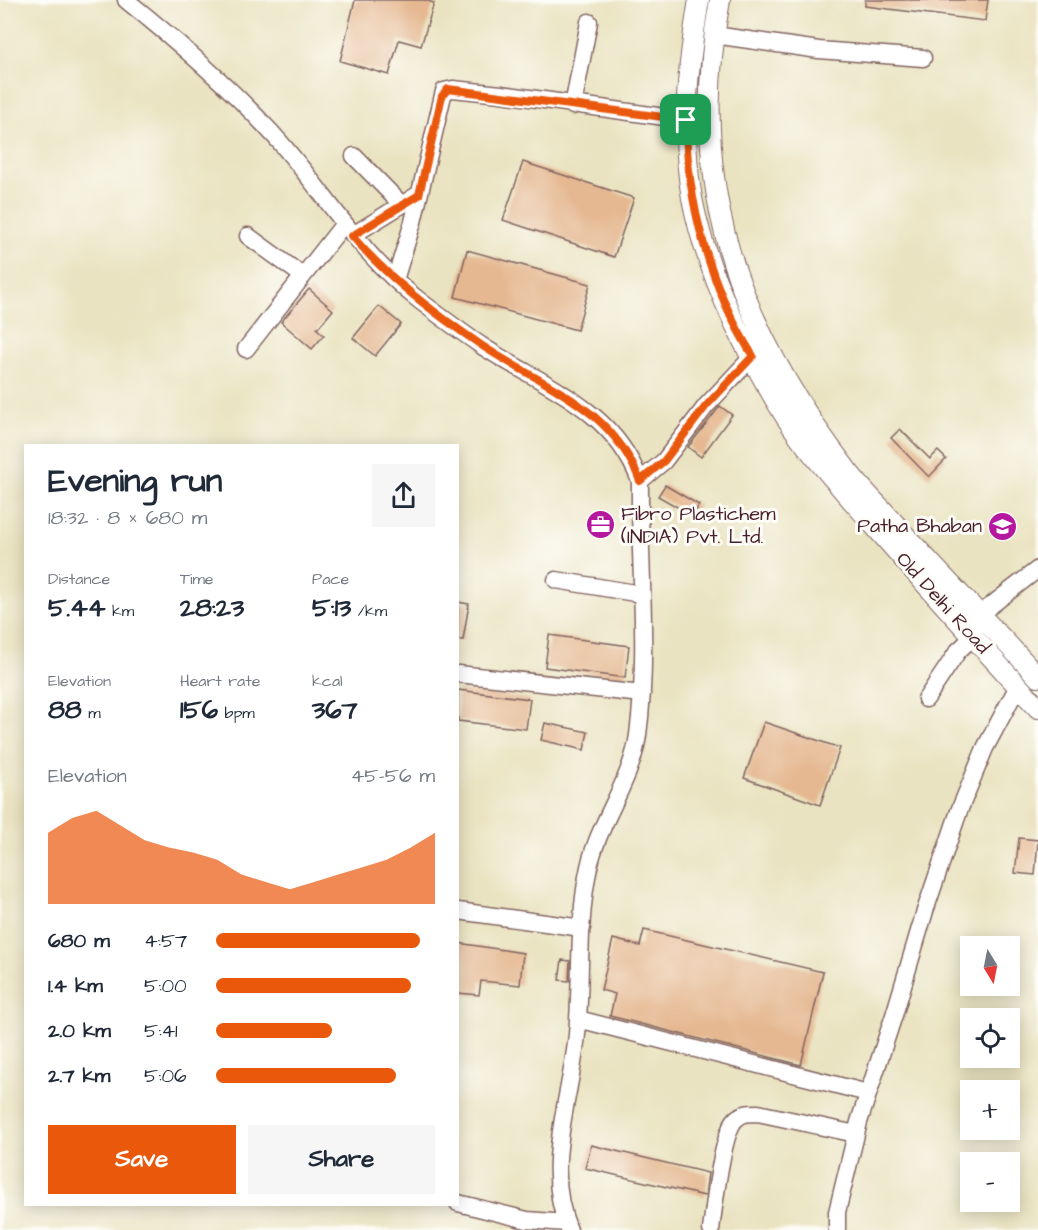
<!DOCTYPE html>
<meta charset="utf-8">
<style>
body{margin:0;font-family:"Architects Daughter",sans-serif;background:#f6f6f7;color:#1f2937;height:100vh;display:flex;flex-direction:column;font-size:22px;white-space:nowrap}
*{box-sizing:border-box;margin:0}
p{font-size:20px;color:#747a83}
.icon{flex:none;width:33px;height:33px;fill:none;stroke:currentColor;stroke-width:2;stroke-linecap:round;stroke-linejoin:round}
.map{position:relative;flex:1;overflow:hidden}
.panel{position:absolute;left:24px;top:444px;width:435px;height:762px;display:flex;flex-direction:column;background:#fff;border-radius:0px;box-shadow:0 3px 15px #0003}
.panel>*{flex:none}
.needle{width:39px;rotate:170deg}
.controls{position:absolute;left:960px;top:936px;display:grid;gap:12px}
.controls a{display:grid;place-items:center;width:60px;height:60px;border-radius:0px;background:#fff;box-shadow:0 3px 15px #0003;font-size:30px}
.pin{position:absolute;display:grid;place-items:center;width:51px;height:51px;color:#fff;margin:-26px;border-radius:12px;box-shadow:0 3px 9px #0006}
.round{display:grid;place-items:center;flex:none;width:63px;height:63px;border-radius:0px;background:#f6f6f7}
.headline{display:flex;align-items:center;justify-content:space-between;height:102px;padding:0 24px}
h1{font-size:33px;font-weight:700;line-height:45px}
.stats{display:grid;grid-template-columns:repeat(3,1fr);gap:9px;height:102px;padding:6px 24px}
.stats div{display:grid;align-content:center}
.stats b{font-size:26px;font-weight:700}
.stats small{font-size:16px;font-weight:400}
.stats p{font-size:16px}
.chart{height:168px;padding:12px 24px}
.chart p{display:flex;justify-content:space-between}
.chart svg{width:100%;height:108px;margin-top:6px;fill:#ea580c;opacity:.7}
.button{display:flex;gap:12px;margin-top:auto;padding:12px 24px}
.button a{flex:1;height:69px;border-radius:0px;background:#ea580c;color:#fff;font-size:24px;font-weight:700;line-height:69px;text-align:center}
.button a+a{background:#f6f6f7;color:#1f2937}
ul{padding:0 24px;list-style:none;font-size:20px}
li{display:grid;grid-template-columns:96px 72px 1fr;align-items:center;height:45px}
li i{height:15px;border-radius:8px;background:#ea580c}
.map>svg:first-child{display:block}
</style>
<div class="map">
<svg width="1038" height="1230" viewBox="0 0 1038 1230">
<rect width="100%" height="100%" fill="#fdfcf7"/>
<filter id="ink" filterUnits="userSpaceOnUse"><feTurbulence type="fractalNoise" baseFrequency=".0167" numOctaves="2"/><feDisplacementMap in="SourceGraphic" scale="12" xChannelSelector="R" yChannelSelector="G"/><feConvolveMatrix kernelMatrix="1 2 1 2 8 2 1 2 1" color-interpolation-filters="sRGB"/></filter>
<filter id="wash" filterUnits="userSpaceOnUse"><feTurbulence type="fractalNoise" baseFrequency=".008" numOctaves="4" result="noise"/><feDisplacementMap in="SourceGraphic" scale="24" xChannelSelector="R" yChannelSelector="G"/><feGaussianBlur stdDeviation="1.35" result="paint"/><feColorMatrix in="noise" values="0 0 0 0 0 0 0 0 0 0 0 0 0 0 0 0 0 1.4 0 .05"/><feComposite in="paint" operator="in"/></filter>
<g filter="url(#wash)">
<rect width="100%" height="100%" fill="#eae3c1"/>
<g id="blocks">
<path fill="#e5b891" d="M355 0H425L434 3 421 46 399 40 389 75 340 61Z
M865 0H988L985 21 865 6Z
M523 162 634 198 614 257 503 220Z
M467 250 590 284 577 330 455 297Z
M309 289 333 310 317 329 324 335 312 349 281 322Z
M379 306 401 324 375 356 353 338Z
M720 406 732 415 701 457 688 447Z
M900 429 930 459 938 451 946 459 929 477 891 438Z
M665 485 699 505 693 516 658 496Z
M458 602 469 604 463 640H458Z
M549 635 629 646 625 678 545 667Z
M458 690 530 699 526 729 458 721Z
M764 722 840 748 820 805 744 778Z
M545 723 588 732 584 750 541 740Z
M1019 838 1038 840 1035 875 1015 873Z
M644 930 823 972 801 1065 610 1016 615 994 601 990 613 939 640 946Z
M458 943 523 953 520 985 481 981 479 995 458 993Z
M562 960 570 961 569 981 559 980Z
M591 1145 708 1173 705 1196 585 1168Z"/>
</g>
</g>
<g filter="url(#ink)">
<use href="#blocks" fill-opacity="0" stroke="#826460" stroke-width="1.5"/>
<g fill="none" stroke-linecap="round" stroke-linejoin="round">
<defs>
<path id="minor" d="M126 0C177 41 226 83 270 131 322 187 358 254 420 301 440 316 461 332 482 346 543 386 612 407 640 481 639 565 649 651 638 735 632 781 599 821 589 867 577 921 582 979 577 1034 571 1100 542 1166 569 1230
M714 35 819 50 923 58
M573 106 589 22
M354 156 402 205
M353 235 419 194
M248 236 303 276
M395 280 413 222 444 91 453 89 501 94 686 120
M246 349 343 225
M640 481 664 461 706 406 753 356
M556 580 641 594
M980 614 1038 569
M458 674 642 694
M926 699 958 651 973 637
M458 911 582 928
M578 1019 868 1093
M458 1203 527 1220 566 1223
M711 1230C714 1208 722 1132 736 1119 742 1113 749 1113 758 1113L856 1134
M837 1230V1212L859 1122 895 1012 925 911 959 811 985 748 1018 686"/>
<path id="major" d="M699 0C688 66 680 132 692 198 706 271 741 343 779 406 799 441 838 485 866 516 922 581 980 645 1038 708
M720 0C686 182 736 326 847 470 859 486 873 500 886 514 935 570 988 622 1038 677"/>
</defs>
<use href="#minor" stroke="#826460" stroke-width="19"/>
<use href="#major" stroke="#826460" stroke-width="22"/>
<use href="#minor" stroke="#fff" stroke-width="16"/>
<use href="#major" stroke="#fff" stroke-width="20"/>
</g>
</g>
<g fill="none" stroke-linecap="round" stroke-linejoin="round" filter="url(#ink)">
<defs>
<path id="route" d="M448 89 686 120C686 200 710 288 753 356L706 406 664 461 640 481C612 406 542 386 481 345 434 313 389 279 352 236L419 195 442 96Z"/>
</defs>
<use href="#route" stroke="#fff" stroke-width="12"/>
<use href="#route" stroke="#ea580c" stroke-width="8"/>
</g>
<defs>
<symbol id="office-disc" viewBox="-11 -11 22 22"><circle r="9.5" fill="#b5179e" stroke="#fdfcf7"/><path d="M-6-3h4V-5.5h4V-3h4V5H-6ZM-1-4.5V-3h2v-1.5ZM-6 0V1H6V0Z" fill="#fff"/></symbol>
<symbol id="school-disc" viewBox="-11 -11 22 22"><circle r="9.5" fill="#b5179e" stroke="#fdfcf7"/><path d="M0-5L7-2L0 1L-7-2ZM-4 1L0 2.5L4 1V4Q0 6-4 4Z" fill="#fff"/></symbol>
</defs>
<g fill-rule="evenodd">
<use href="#office-disc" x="584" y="508" width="33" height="33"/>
<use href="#school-disc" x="986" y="510" width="33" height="33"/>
</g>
<g text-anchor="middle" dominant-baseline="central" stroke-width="6" stroke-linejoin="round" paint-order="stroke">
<g font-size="20" fill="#4a1f2b" stroke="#fdfcf7" text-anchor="start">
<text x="621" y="514">Fibro Plastichem<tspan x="621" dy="23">(INDIA) Pvt. Ltd.</tspan></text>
<text x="982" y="526" text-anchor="end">Patha Bhaban</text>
</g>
<g font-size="20" fill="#4a1f2b" stroke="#fdfcf7">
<text transform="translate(943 603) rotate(48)">Old Delhi Road</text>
</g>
</g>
</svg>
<div class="controls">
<a><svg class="needle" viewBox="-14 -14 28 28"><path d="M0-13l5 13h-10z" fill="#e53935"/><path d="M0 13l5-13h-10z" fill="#747a83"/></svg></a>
<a><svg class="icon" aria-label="locate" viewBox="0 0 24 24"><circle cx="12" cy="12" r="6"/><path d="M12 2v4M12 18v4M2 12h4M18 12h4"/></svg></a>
<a>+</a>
<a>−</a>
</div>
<div class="pin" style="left:686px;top:120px;background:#1e9e55"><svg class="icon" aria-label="arrive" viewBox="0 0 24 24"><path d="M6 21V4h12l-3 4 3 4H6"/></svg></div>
<section class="panel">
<div class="headline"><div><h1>Evening run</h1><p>18:32 · 8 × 680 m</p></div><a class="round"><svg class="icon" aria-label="share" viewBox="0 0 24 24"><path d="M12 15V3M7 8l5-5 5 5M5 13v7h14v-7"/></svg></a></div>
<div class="stats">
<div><p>Distance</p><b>5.44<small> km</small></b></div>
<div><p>Time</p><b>28:23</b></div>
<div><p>Pace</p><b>5:13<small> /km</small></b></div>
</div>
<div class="stats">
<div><p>Elevation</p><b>88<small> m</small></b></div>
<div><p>Heart rate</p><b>156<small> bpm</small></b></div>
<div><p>kcal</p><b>367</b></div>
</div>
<div class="chart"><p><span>Elevation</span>45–56 m</p>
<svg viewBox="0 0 160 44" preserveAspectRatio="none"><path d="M0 44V15L10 9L20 6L30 12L40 18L50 21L60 23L70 26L80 32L90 35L100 38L110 35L120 32L130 29L140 26L150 21L160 15V44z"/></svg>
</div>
<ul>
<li><b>680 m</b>4:57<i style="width:93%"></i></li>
<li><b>1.4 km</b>5:00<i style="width:89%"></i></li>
<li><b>2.0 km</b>5:41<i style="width:53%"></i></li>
<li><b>2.7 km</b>5:06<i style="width:82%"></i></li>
</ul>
<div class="button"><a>Save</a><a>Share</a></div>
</section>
</div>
